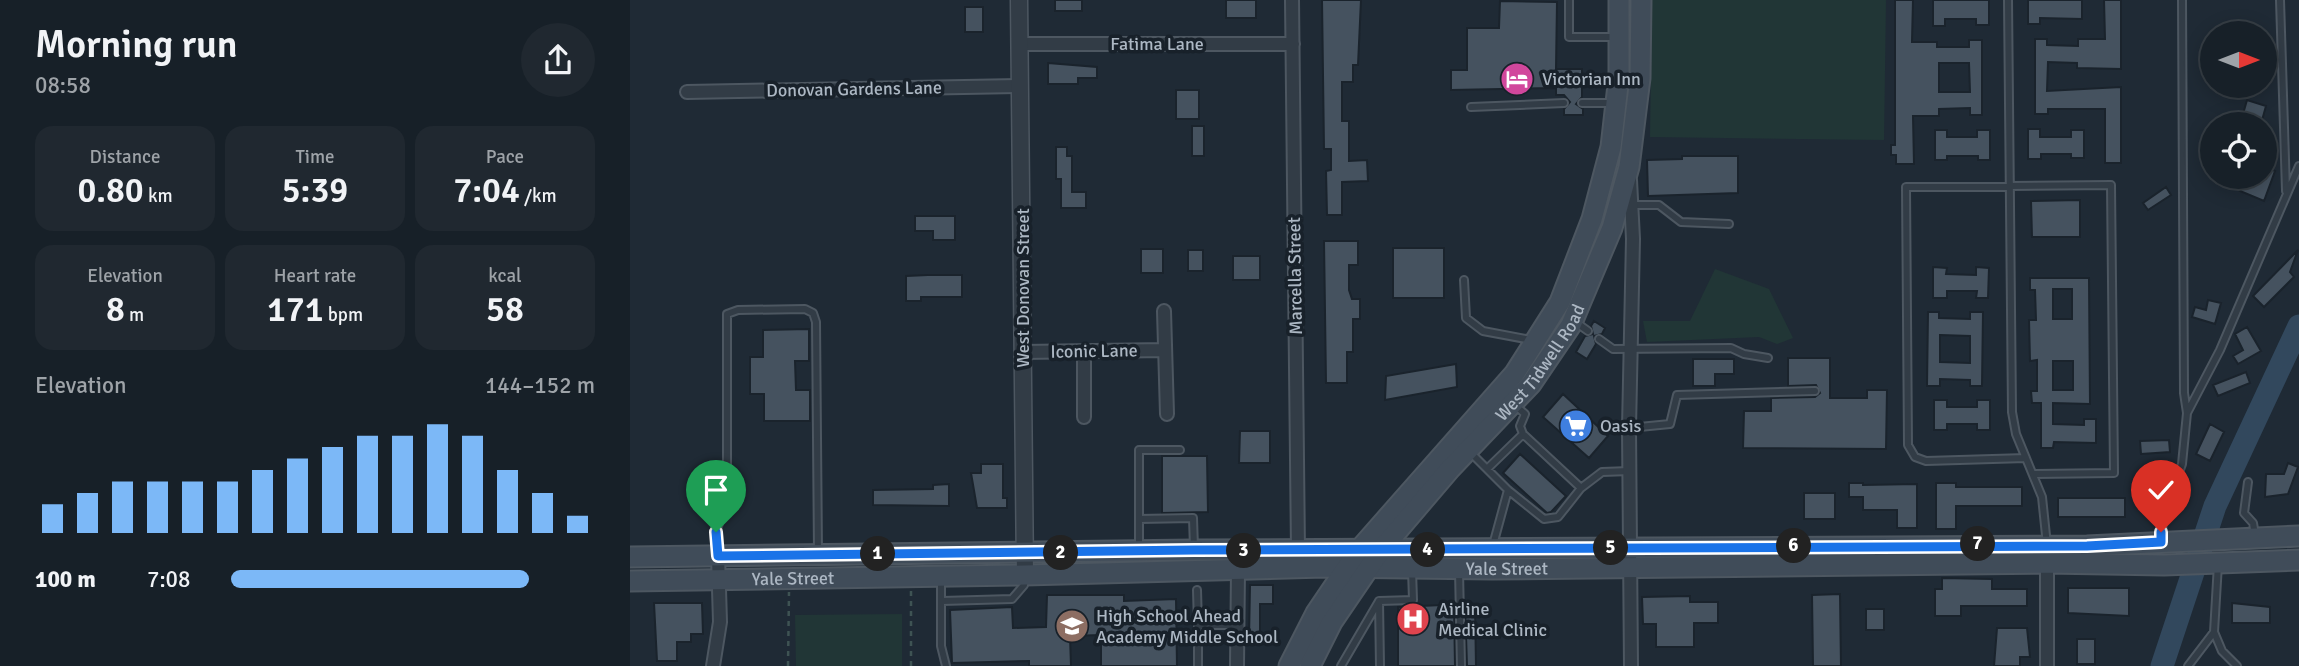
<!DOCTYPE html>
<meta charset="utf-8">
<style>
body{margin:0;font-family:Signika,sans-serif;background:#202830;color:#f1f3f6;height:100vh;display:flex;flex-direction:column;font-size:26px;white-space:nowrap}
*{box-sizing:border-box;margin:0}
p{font-size:23px;color:#9ea3a8}
.icon{flex:none;width:38px;height:38px;fill:none;stroke:currentColor;stroke-width:2;stroke-linecap:round;stroke-linejoin:round}
.map{position:relative;flex:1;overflow:hidden}
.side{display:flex;flex-direction:column;background:#172028;width:630px}
.side>*{flex:none}
.needle{width:46px;rotate:90deg}
.tools{position:absolute;left:1570px;top:21px;display:grid;gap:14px}
.tools a{display:grid;place-items:center;width:77px;height:77px;border-radius:50%;background:#172028;box-shadow:0 4px 18px #0003,0 0 0 2px #363e45;font-size:35px}
.pin{position:absolute;display:grid;place-items:center;width:60px;height:60px;color:#fff;margin:-72px -30px;border-radius:50% 50% 50% 0;rotate:-45deg;box-shadow:0 0 7px #0007}
.pin .icon{rotate:45deg}
.km{position:absolute;width:35px;height:35px;margin:-18px;border-radius:50%;background:#222;color:#fff;font-size:19px;line-height:35px;text-align:center}
.round{display:grid;place-items:center;flex:none;width:74px;height:74px;border-radius:37px;background:#202830}
.overview{display:flex;align-items:center;justify-content:space-between;height:119px;padding:0 35px}
h1{font-size:38px;font-weight:600;line-height:52px}
.stats{display:grid;grid-template-columns:repeat(3,1fr);gap:10px;height:119px;padding:7px 35px}
.stats div{display:grid;align-content:center;border-radius:18px;background:#202830;text-align:center}
.stats b{font-size:35px;font-weight:600}
.stats small{font-size:19px;font-weight:400}
.stats p{font-size:19px}
.chart{height:196px;padding:14px 35px}
.chart p{display:flex;justify-content:space-between}
.chart svg{width:100%;height:126px;margin-top:7px;stroke:#7cb8f7;stroke-width:6}
ul{padding:0 35px;list-style:none;font-size:23px}
li{display:grid;grid-template-columns:112px 84px 1fr;align-items:center;height:52px}
li i{height:18px;border-radius:9px;background:#7cb8f7}
main{display:flex;flex:1;min-height:0}
.map>svg:first-child{display:block}
</style>
<main>
<section class="side">
<div class="overview"><div><h1>Morning run</h1><p>08:58</p></div><a class="round"><svg class="icon" aria-label="share" viewBox="0 0 24 24"><path d="M12 15V3M7 8l5-5 5 5M5 13v7h14v-7"/></svg></a></div>
<div class="stats">
<div><p>Distance</p><b>0.80<small> km</small></b></div>
<div><p>Time</p><b>5:39</b></div>
<div><p>Pace</p><b>7:04<small> /km</small></b></div>
</div>
<div class="stats">
<div><p>Elevation</p><b>8<small> m</small></b></div>
<div><p>Heart rate</p><b>171<small> bpm</small></b></div>
<div><p>kcal</p><b>58</b></div>
</div>
<div class="chart"><p><span>Elevation</span>144–152 m</p>
<svg viewBox="0 0 160 44" preserveAspectRatio="none"><path d="M5 44V34M15 44V30M25 44V26M35 44V26M45 44V26M55 44V26M65 44V22M75 44V18M85 44V14M95 44V10M105 44V10M115 44V6M125 44V10M135 44V22M145 44V30M155 44V38"/></svg>
</div>
<ul>
<li><b>100 m</b>7:08<i style="width:82%"></i></li>
</ul>
</section>
<div class="map">
<svg width="1669" height="666" viewBox="0 0 1669 666">
<rect width="100%" height="100%" fill="#1f2a35"/>
<path fill="#213636" d="M1022 0H1256L1254 140 1020 137Z
M1085 269 1139 289 1163 338 1147 344 1129 337 1017 342 1013 321H1060Z
M272 614V666H166L165 615Z"/>
<g fill="none" stroke-linecap="round" stroke-linejoin="round">
<path stroke="#32485d" stroke-width="23" d="M1532 666 1585 506 1669 326"/>
</g>
<path fill="#45525f" stroke="#1a232c" stroke-width="2" fill-rule="evenodd" d="M425 0H452V11H425Z
M596 0H626V18H596Z
M692 0H731L728 65H723V82H712V121H719V161L737 160 738 181 712 182V215H697L696 171 701 170V149H694Z
M1265 0H1283L1282 42H1307V47H1339V40H1352V115H1340V108L1309 109V116H1283L1284 164H1266V155H1261V145H1265ZM1309 63H1339L1340 92H1309Z
M1303 0H1359V25H1346V19H1315V26H1303Z
M1398 0H1452V19L1410 18V24H1398Z
M1474 0H1491V69L1447 68V63L1418 62 1417 91 1491 87V163H1475V109H1418V114H1405V39H1417V45L1448 46V39H1475Z
M870 1 927 2 926 69H952V97L946 104 953 109V115H934V109L940 102 934 95H926V88L821 90V70H837V28H869Z
M335 7H353V32H335Z
M418 63 467 67V78H448V84H418Z
M546 90H569V119H546Z
M1617 100 1636 106 1631 124H1614L1617 115 1613 114Z
M562 126H574V156H562Z
M1398 129H1410V137H1441V130H1454V158H1441V154H1411V159H1398Z
M1305 130H1317V137H1347V130H1360V160H1348V156H1317V160H1305Z
M426 147H437V156H442V192H456V208H431V179H426Z
M1052 156H1108V193L1018 196 1017 160 1052 159Z
M1634 167 1645 171 1634 201 1610 191 1615 180 1620 182 1621 177H1634Z
M1536 187 1541 195 1518 210 1513 203Z
M1450 200V237H1402L1401 201Z
M285 216H325V240H303V231H285Z
M694 241H728V265H719V290L722 299H730V319H723V352H717V383H696Z
M763 248H814V298H763Z
M511 249H533V273H511Z
M558 250H573V271H558Z
M1668 250 1660 272 1664 277 1634 307 1623 296Z
M603 256H630V280H603Z
M1303 267 1317 268 1316 274 1346 275V267L1359 268 1358 298H1346L1347 291H1317V298H1303Z
M298 275H332V297H291V301H276V276Z
M1400 278H1459L1460 404 1423 403V424L1454 425V419H1466V443L1424 442 1423 448H1411V403H1402L1401 391H1407V360L1400 361 1399 320H1406L1405 290H1400ZM1423 289H1442V319H1423ZM1423 361H1443V390H1423Z
M1578 300 1591 303 1585 324 1562 317 1565 307 1576 310Z
M1298 312H1309V318L1340 319V312H1353L1352 386H1340V380L1310 379V386H1297ZM1310 335 1340 336V363L1310 362Z
M964 321 975 328 972 334 964 336 966 344 957 359 946 352 955 336 963 334 961 326Z
M1617 327 1631 351 1608 364 1603 356 1613 350 1605 334Z
M179 329V361H165L166 390H180V421H134V394H120V357H133V330Z
M1158 358H1200V398H1237V390H1257L1256 449 1113 448 1114 411H1141V398L1185 397 1190 393 1186 385 1158 386Z
M1063 359H1104V374H1085V386H1063Z
M826 364 827 387 755 400 756 376Z
M1616 372 1620 383 1588 396 1583 385Z
M933 394 978 436 959 458 913 417Z
M1304 400H1317V407H1347V400H1360V430H1347V424H1317V430H1304Z
M1580 424 1594 432 1580 461 1566 454Z
M610 431H640V463H609Z
M1539 440 1540 452 1511 454 1510 441Z
M890 454 936 496 921 512 917 513 873 473Z
M532 456H577L578 512 532 513Z
M1658 463 1668 467 1658 494 1635 497 1636 474H1654Z
M351 464H373V498H377V508H347L341 473H351Z
M1219 483H1233V485L1287 484V528H1267V510H1233V497H1219Z
M1306 483H1326V487H1392V506H1326V529H1306Z
M319 484V506L243 505V490L303 489V485Z
M1174 493H1205V519H1174Z
M1428 498H1495V517H1428Z
M1312 578 1362 579V589H1397V606H1331V616H1305V589H1312Z
M620 585H643V604H630V639H619Z
M1438 588H1499V616L1438 613Z
M1210 594 1211 666H1183L1182 595Z
M417 595H494V601L546 599 547 666H471V635L440 636 441 666H399V661L322 663 320 610 382 607 383 628 416 627Z
M1060 596V602H1088V623H1064V647H1026V624H1013L1012 597Z
M24 603H72L73 634H61V642H47V661H27Z
M1602 603 1640 607V623H1602Z
M812 605H824L825 666H768V607Z
M835 605H845L846 666H837Z
M1236 609H1254V630H1236Z
M1367 628H1397L1400 657H1390V666H1364Z
M1447 639H1465V664H1447Z"/>
<g fill="none" stroke-linecap="round" stroke-linejoin="round">
<defs>
<path id="service" d="M939 0V37H987
M1378 0 1382 412 1386 434 1412 497 1417 545
M1552 0 1554 393 1557 413
M1650 0 1656 191
M952 103H983
M841 107 934 103
M1001 205H1029L1051 222 1099 224
M834 280 836 318 853 331 901 340
M944 321 958 331
M969 339 983 349 1101 348 1114 354 1138 358
M999 428 1040 424 1047 395 1185 391
M839 451 878 490 914 519 928 517 951 488 893 434 890 426 895 414 886 406
M1396 458 1296 461 1285 457 1278 445 1276 187 1481 185 1484 473 1405 474
M858 468 893 434
M1618 482 1614 513 1623 523 1625 535
M951 488 972 472 1000 471
M509 519 563 518 564 548
M1531 540 1534 514 1552 464 1557 413 1590 350 1669 166
M863 545 878 490
M509 549V450H550
M88 554 86 532 97 500V314L108 310 175 309 183 313 186 322 188 553
M829 570 831 666
M311 578V646L316 666
M567 590 568 625
M312 601 382 599 394 585 395 578
M749 601 783 600 782 570
M1584 632 1592 651 1607 666
M568 666V625H607
M711 666 749 601 750 666
M1558 666 1584 632 1588 564"/>
<path id="minor" d="M662 0 668 551
M391 44H663
M57 92 391 86
M1000 180 1003 239 999 428 1001 666
M534 311 537 414
M454 351V417
M393 352 535 350
M83 666 90 622 88 556
M607 666 608 570
M1417 666V558"/>
<path id="tertiary" d="M389 0 395 575"/>
<g id="secondary">
<path d="M0 557 564 550 1457 546 1669 536"/>
<path id="s1" d="M0 581 395 575 694 567 862 569 1417 563 1534 565 1669 560"/>
<path d="M659 666 686 613 728 551 885 373 930 302 962 219 981 147 989 76V0"/>
<path id="s2" d="M680 666 702 622 751 550 820 469 901 384 941 325 982 228 999 167 1010 78 1011 0"/>
</g>
</defs>
<use href="#service" stroke="#4d5761" stroke-width="10"/>
<use href="#minor" stroke="#4d5761" stroke-width="16"/>
<use href="#tertiary" stroke="#4d5761" stroke-width="19"/>
<use href="#secondary" stroke="#4d5761" stroke-width="23"/>
<path stroke="#3e5353" stroke-width="2.5" stroke-dasharray="5 5" stroke-linecap="butt" d="M158 666 159 592
M281 666V591"/>
<use href="#service" stroke="#323c46" stroke-width="6"/>
<use href="#minor" stroke="#323c46" stroke-width="12"/>
<use href="#tertiary" stroke="#323c46" stroke-width="16"/>
<use href="#secondary" stroke="#404c59" stroke-width="19"/>
</g>
<g fill="none" stroke-linecap="round" stroke-linejoin="round">
<defs>
<path id="route" d="M86 532 88 556 564 550 1457 546 1531 542V532"/>
</defs>
<use href="#route" stroke="#fff" stroke-width="14"/>
<use href="#route" stroke="#1a73e8" stroke-width="9"/>
</g>
<defs>
<symbol id="hotel-disc" viewBox="-11 -11 22 22"><circle r="9.5" fill="#d1479c" stroke="#18212a"/><path d="M-6-4.5h1.5V1H6V5H4.5V3h-9V5H-6ZM-4 0a1.8 1.8 0 1 1 3.6 0ZM.5 0V-2.5h3Q6-2.5 6 0Z" fill="#fff"/></symbol>
<symbol id="supermarket-disc" viewBox="-11 -11 22 22"><circle r="9.5" fill="#3f7fe0" stroke="#18212a"/><path d="M-6-5.5h2.5l.6 2H6L4.5 2H-2.5L-4.4-4H-6ZM-1.5 3.2a1.3 1.3 0 1 0 .1 0ZM3 3.2a1.3 1.3 0 1 0 .1 0Z" fill="#fff"/></symbol>
<symbol id="hospital-disc" viewBox="-11 -11 22 22"><circle r="9.5" fill="#e0444e" stroke="#18212a"/><path d="M-5-5h3v3.5h4V-5h3V5h-3V1.5h-4V5h-3Z" fill="#fff"/></symbol>
<symbol id="school-disc" viewBox="-11 -11 22 22"><circle r="9.5" fill="#8d6e63" stroke="#18212a"/><path d="M0-5L7-2L0 1L-7-2ZM-4 1L0 2.5L4 1V4Q0 6-4 4Z" fill="#fff"/></symbol>
</defs>
<g fill-rule="evenodd">
<use href="#hotel-disc" x="868" y="60" width="38" height="38"/>
<use href="#supermarket-disc" x="927" y="407" width="38" height="38"/>
<use href="#hospital-disc" x="764" y="600" width="38" height="38"/>
<use href="#school-disc" x="423" y="607" width="38" height="38"/>
</g>
<g text-anchor="middle" dominant-baseline="central" stroke-width="7" stroke-linejoin="round" paint-order="stroke">
<g font-size="18" fill="#acb7c3" stroke="#18212a">
<text x="527" y="44">Fatima Lane</text>
<text transform="translate(224 89) rotate(-1)">Donovan Gardens Lane</text>
<text transform="translate(665 276) rotate(-91)">Marcella Street</text>
<text transform="translate(393 288) rotate(-90)">West Donovan Street</text>
<text transform="translate(464 351) rotate(-1)">Iconic Lane</text>
<text stroke="none"><textPath href="#s2" startOffset="383">West Tidwell Road</textPath></text>
<text stroke="none"><textPath href="#s1" startOffset="877">Yale Street</textPath></text>
<text stroke="none"><textPath href="#s1" startOffset="163">Yale Street</textPath></text>
</g>
<g font-size="18" fill="#acb7c3" stroke="#18212a" text-anchor="start">
<text x="912" y="79">Victorian Inn</text>
<text x="970" y="426">Oasis</text>
<text x="808" y="609">Airline<tspan x="808" dy="21">Medical Clinic</tspan></text>
<text x="466" y="616">High School Ahead<tspan x="466" dy="21">Academy Middle School</tspan></text>
</g>
</g>
</svg>
<div class="tools">
<a><svg class="needle" viewBox="-14 -14 28 28"><path d="M0-13l5 13h-10z" fill="#e53935"/><path d="M0 13l5-13h-10z" fill="#9ea3a8"/></svg></a>
<a><svg class="icon" aria-label="locate" viewBox="0 0 24 24"><circle cx="12" cy="12" r="6"/><path d="M12 2v4M12 18v4M2 12h4M18 12h4"/></svg></a>
</div>
<div class="pin" style="left:86px;top:532px;background:#1e9e55"><svg class="icon" aria-label="arrive" viewBox="0 0 24 24"><path d="M6 21V4h12l-3 4 3 4H6"/></svg></div>
<div class="pin" style="left:1531px;top:532px;background:#d93025"><svg class="icon" aria-label="check" viewBox="0 0 24 24"><path d="M5 12l5 5 9-10"/></svg></div>
<b class="km" style="left:248px;top:554px">1</b>
<b class="km" style="left:431px;top:553px">2</b>
<b class="km" style="left:614px;top:551px">3</b>
<b class="km" style="left:798px;top:550px">4</b>
<b class="km" style="left:981px;top:548px">5</b>
<b class="km" style="left:1164px;top:546px">6</b>
<b class="km" style="left:1348px;top:544px">7</b>
</div>
</main>
